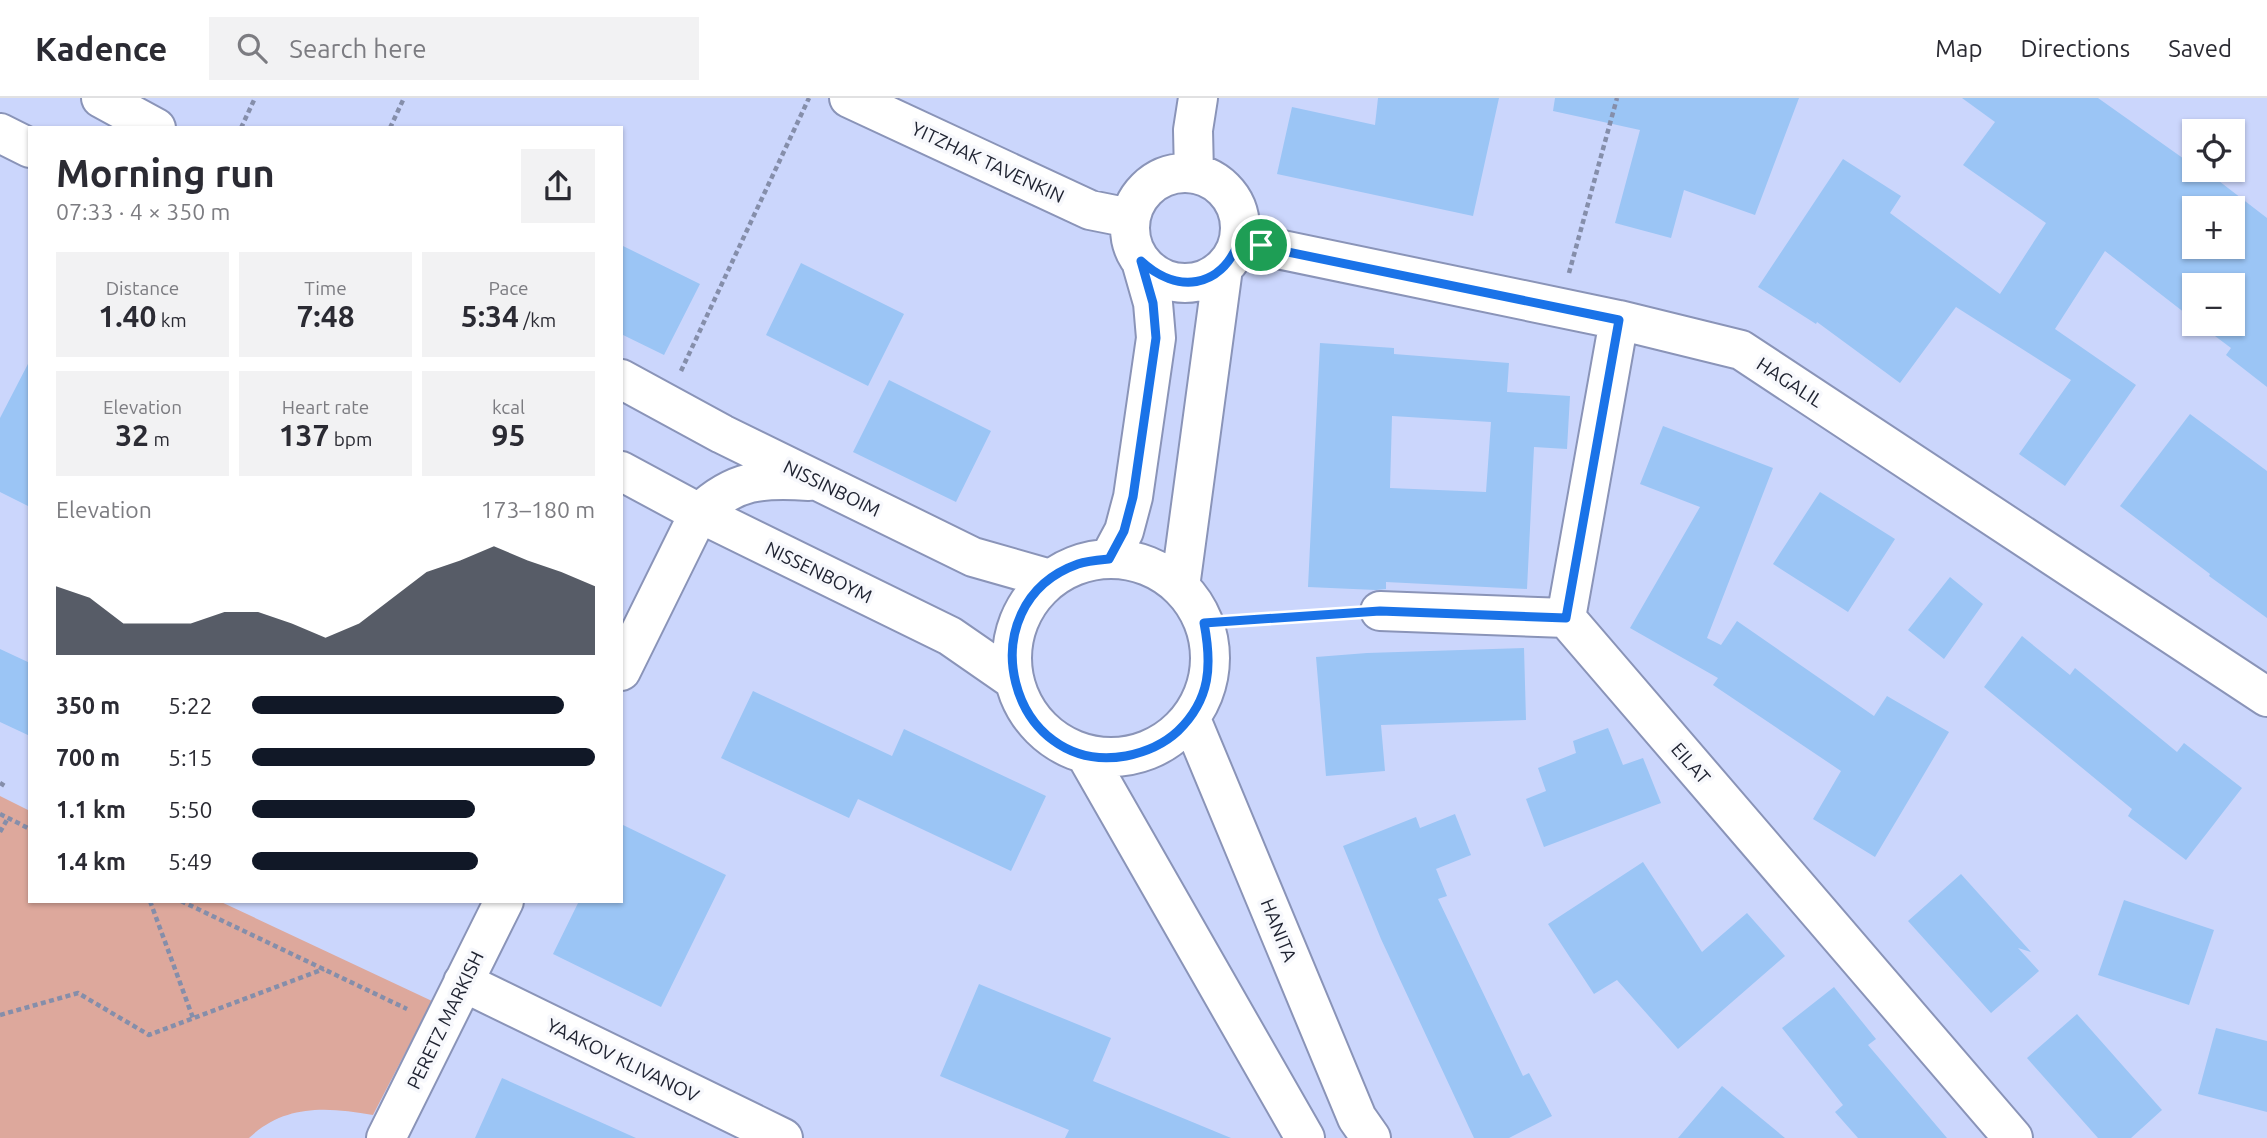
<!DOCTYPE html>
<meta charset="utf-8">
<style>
body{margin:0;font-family:Ubuntu,sans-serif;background:#f2f2f3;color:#2b2b33;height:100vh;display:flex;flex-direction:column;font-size:26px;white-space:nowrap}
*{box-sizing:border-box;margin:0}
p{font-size:23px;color:#7c7c81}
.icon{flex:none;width:38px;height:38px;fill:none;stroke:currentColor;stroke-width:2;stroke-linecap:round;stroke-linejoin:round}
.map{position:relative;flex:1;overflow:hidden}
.drawer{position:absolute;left:28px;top:28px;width:595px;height:777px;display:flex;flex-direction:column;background:#fff;border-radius:0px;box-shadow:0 2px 5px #0004}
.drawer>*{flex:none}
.buttons{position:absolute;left:2182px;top:21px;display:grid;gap:14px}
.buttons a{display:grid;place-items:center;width:63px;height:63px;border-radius:0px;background:#fff;box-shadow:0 2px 5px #0004;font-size:35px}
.pin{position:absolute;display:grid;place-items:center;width:60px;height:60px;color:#fff;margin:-30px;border:4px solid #fff;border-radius:50%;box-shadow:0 2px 7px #0007}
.round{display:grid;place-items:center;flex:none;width:74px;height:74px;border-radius:0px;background:#f2f2f3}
.headline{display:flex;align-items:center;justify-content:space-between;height:119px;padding:0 28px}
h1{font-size:38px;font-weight:700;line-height:52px}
.stats{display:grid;grid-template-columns:repeat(3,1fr);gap:10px;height:119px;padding:7px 28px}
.stats div{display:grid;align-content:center;border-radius:0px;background:#f2f2f3;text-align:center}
.stats b{font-size:30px;font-weight:700}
.stats small{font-size:19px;font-weight:400}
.stats p{font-size:19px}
.chart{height:196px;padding:14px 28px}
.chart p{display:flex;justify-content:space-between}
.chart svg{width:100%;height:126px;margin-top:7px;fill:#111827;opacity:.7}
ul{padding:0 28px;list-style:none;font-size:23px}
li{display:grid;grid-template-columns:112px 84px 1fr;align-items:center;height:52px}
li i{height:18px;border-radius:9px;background:#111827}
header{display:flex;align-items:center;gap:42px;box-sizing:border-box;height:98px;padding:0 35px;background:#fff;border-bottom:2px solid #e1e1e2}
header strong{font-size:33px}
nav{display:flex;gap:38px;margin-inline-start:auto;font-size:24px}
.search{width:490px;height:63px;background:#f2f2f3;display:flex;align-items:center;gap:18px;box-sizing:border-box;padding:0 24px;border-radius:0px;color:#7c7c81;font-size:26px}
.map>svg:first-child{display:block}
</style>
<header>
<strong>Kadence</strong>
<div class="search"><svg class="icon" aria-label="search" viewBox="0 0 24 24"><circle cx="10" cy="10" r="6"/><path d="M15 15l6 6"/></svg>Search here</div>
<nav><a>Map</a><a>Directions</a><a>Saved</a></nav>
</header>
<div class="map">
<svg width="2267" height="1040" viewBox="0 0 2267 1040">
<rect width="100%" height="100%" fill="#cbd6fc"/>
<path fill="#dda89c" d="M0 698 30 713V803H219L432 903 373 1017C327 1009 285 1006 249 1040H0Z"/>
<path fill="#9bc5f5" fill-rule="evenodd" d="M1378 0H1499L1473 118 1277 76 1292 9 1375 27Z
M1555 0H1799L1755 117 1684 92 1671 140 1615 125 1640 32 1553 13Z
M1962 0H2098L2194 68V72H2199L2214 82 2215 80 2267 120V289L2226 257 2231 250 2199 226H2233V187H2194V222L2105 153 2055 231 2136 287 2065 388 2019 356 2071 282 1956 209 1900 285 1817 224 1816 226 1758 189 1843 61 1901 98 1890 115 2000 196 2046 125 1963 67 1995 24ZM2194 110H2233V149H2194Z
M621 147 700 186 664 257 621 236Z
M801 165 904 216 868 288 766 237Z
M1320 245 1394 250V256L1509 265 1507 294 1570 298 1567 351 1534 349 1527 491 1386 484V491L1376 492 1308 489ZM1392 318 1491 324 1486 394 1390 390Z
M30 262V409L0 394V320Z
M889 282 991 333 956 404 853 354Z
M2190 316 2267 373V520L2209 478 2210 476 2120 408Z
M1663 328 1773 370 1707 540 1721 547 1737 523 1874 618 1887 598 1949 634 1875 759 1813 721 1841 673 1713 587 1718 580 1630 530 1700 409 1640 386Z
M1820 394 1895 441 1848 514 1773 466Z
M1950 479 1983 506 1944 561 1908 532Z
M2022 538 2070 577 2075 570 2177 654 2184 645 2242 690 2186 762 2128 718 2132 711 1984 589Z
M1524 550 1526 622 1381 627 1385 673 1326 678 1316 559 1367 555Z
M0 551 30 565V638L0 624Z
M753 593 892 658 904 631 1046 698 1011 773 858 701 849 720 721 660Z
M1608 630 1623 667 1643 660 1661 705 1544 749 1526 701 1546 693 1538 670 1576 655 1573 643Z
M1455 716 1471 757 1436 771 1447 798 1438 801 1523 978 1529 975 1552 1018 1509 1040H1474L1381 841 1343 748 1416 719 1420 730Z
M621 726 726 777 661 909 553 856 579 803H621Z
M1643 764 1702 854 1747 815 1785 858 1678 951 1617 882 1594 896 1548 826Z
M1961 776 2031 854 2018 850 2039 873 1991 915 1908 823Z
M2124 802 2214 832 2189 907 2098 877Z
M979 886 1111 940 1093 983 1231 1040H1065L1069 1032 940 978Z
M1834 889 1876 941 1868 947 1947 1040H1858L1835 1014 1843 1007 1782 930Z
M2077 916 2162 1012 2131 1040H2098L2027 960Z
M2216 930 2267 943V1014L2198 996Z
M502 980 636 1040H475Z
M1722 988 1785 1040H1678Z"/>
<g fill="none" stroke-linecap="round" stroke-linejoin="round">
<defs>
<path id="minor" d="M101 0 156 30
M849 0 1090 112 1130 120
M0 35 30 50
M1130 130a55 55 0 1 1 110 0a55 55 0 1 1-110 0Z
M1194 76 1193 32 1198 0
M1239 143 1619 222 1741 252 2267 599
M1619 222 1566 520 2013 1040
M621 281 722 336 973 459 1050 481
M621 373 699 415 950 538 1012 581
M1012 560a99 99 0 1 1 198 0a99 99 0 1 1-198 0Z
M1109 461 1124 433 1133 399 1156 240 1153 205 1141 163
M1180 489 1223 170
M1380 513 1566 520
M621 573 699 415C735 381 762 380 809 383
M1191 621 1357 1020 1371 1040
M1086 657 1305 1040
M463 884 783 1040
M386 1040 504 803"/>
</defs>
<use href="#minor" stroke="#8a94b8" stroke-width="42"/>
<path stroke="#858eaa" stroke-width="4.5" stroke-dasharray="5 3.5" stroke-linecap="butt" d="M241 30 255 0
M390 30 404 0
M1569 175 1617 0
M681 273 809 0
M1204 525 1344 515
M0 685 5 688
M0 716 30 731
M0 734 8 720
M150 803 193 920
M181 803 407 911
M0 917 78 895 149 937 324 871"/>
<use href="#minor" stroke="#fff" stroke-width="38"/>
</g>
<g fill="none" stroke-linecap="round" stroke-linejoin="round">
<defs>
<path id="route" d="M1239 144 1619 222 1566 520 1380 513 1204 525C1212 567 1211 601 1178 633 1163 647 1146 654 1126 658 1009 679 965 506 1078 466 1087 463 1099 462 1109 461L1124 433 1133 399 1156 240 1153 205 1141 163C1177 196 1220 191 1239 144Z"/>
</defs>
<use href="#route" stroke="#fff" stroke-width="14"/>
<use href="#route" stroke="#1a73e8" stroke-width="9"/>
</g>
<g text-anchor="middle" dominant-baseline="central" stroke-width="7" stroke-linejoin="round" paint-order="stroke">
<g font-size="19" fill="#202432" stroke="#f7f8fc">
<text transform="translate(988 64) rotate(25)">YITZHAK TAVENKIN</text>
<text transform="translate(1790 284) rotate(33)">HAGALIL</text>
<text transform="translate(832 390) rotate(26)">NISSINBOIM</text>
<text transform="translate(819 474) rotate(26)">NISSENBOYM</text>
<text transform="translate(1691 665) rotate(49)">EILAT</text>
<text transform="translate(1279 832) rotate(68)">HANITA</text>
<text transform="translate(445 922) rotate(-64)">PERETZ MARKISH</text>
<text transform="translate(623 962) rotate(26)">YAAKOV KLIVANOV</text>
</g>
</g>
</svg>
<div class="buttons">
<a><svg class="icon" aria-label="locate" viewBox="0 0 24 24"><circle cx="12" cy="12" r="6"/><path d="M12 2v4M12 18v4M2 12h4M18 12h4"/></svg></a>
<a>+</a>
<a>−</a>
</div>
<div class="pin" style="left:1261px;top:147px;background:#1e9e55"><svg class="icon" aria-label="arrive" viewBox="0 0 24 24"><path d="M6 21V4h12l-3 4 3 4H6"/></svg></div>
<section class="drawer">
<div class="headline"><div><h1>Morning run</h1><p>07:33 · 4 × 350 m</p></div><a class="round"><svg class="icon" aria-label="share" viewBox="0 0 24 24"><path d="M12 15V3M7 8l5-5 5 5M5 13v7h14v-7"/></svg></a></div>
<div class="stats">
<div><p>Distance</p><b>1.40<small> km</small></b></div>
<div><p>Time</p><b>7:48</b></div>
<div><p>Pace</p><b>5:34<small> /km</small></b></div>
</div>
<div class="stats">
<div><p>Elevation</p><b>32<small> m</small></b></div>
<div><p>Heart rate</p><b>137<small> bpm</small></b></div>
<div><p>kcal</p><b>95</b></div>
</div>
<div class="chart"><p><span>Elevation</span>173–180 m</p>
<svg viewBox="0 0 160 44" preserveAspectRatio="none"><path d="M0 44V20L10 24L20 33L30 33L40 33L50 29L60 29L70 33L80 38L90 33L100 24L110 15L120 11L130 6L140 11L150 15L160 20V44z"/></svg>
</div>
<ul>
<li><b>350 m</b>5:22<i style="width:91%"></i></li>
<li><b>700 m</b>5:15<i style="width:100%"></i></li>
<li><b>1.1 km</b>5:50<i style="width:65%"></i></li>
<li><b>1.4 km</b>5:49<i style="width:66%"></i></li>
</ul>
</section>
</div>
